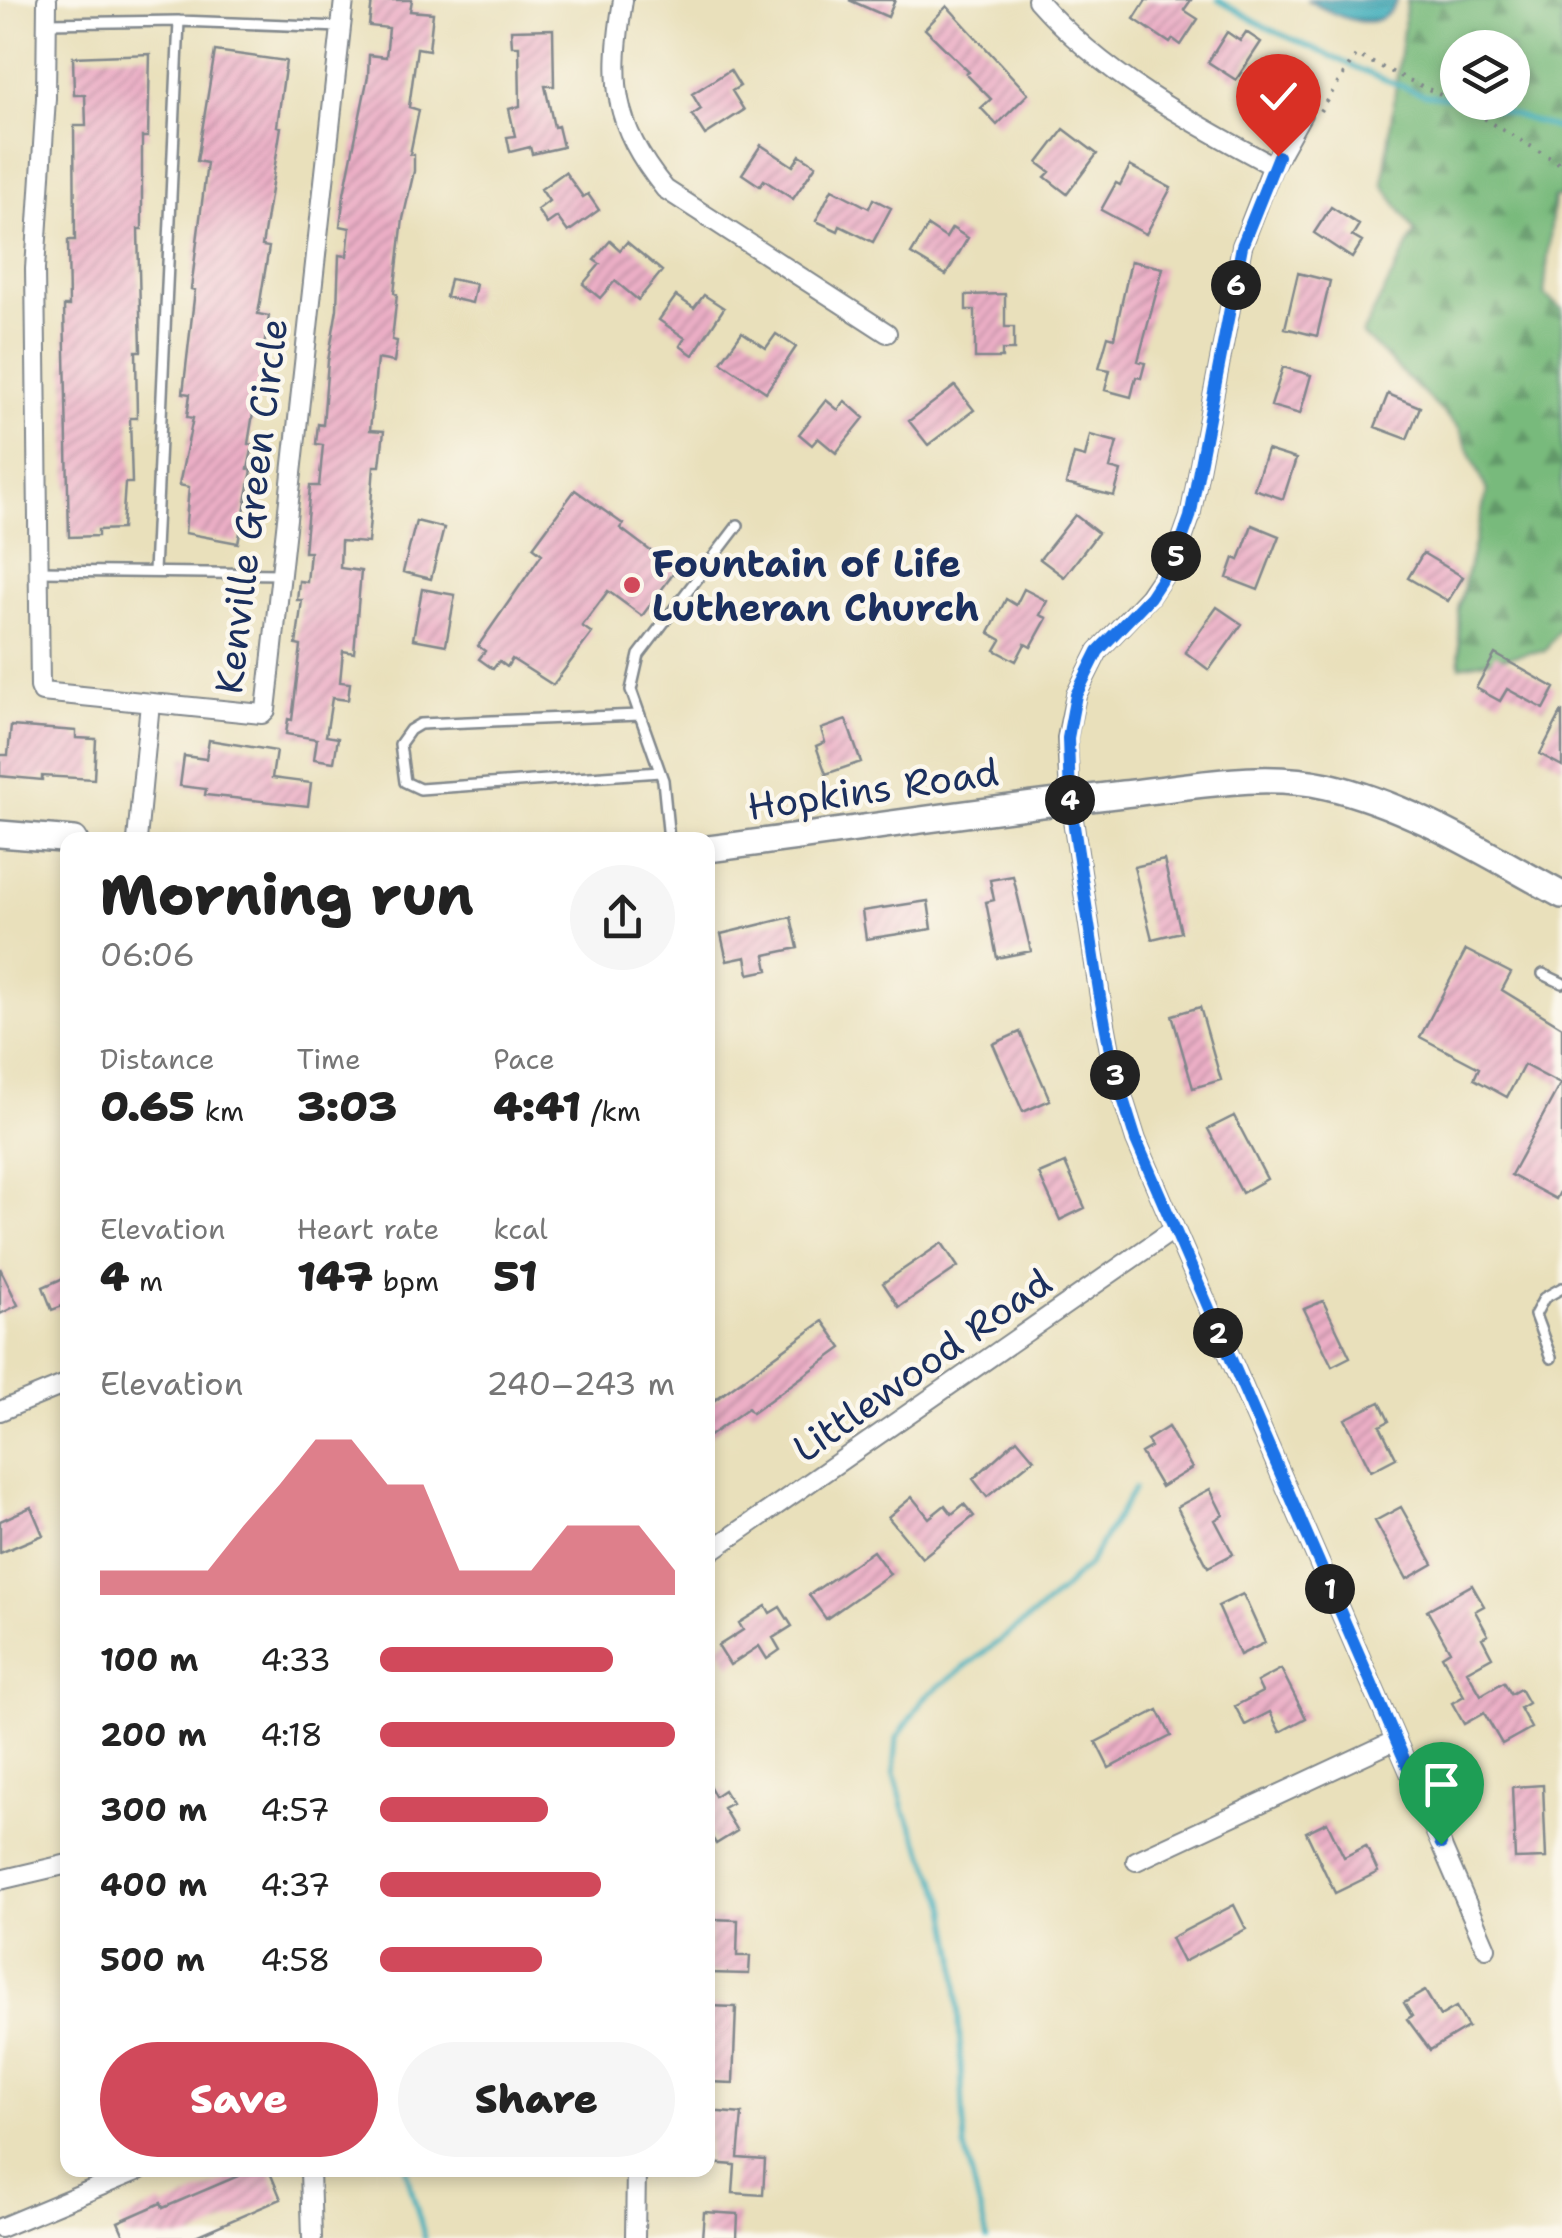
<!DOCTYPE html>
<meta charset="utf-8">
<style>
body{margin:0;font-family:"Shantell Sans",sans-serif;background:#f6f6f6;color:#222;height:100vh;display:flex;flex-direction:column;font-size:38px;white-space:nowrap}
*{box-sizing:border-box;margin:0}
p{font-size:32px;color:#767676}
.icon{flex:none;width:55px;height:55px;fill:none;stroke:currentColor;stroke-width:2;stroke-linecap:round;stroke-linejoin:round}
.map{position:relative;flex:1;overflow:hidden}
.sheet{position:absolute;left:60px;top:832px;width:655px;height:1345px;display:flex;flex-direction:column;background:#fff;border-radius:20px;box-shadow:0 5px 15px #0003}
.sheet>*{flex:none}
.tools{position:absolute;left:1440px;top:30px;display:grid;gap:20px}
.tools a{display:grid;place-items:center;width:90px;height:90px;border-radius:50%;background:#fff;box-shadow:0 5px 15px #0003;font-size:50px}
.pin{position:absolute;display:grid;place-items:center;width:85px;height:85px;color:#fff;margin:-102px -42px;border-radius:50% 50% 50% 0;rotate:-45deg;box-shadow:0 0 10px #0007}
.pin .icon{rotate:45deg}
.km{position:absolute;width:50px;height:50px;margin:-25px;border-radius:50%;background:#222;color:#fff;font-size:28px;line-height:50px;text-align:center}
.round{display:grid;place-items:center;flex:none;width:105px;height:105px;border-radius:52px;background:#f6f6f6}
.headline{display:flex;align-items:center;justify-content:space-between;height:170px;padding:0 40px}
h1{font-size:55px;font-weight:800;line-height:75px}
.figures{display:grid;grid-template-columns:repeat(3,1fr);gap:15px;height:170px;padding:10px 40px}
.figures div{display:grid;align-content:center}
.figures b{font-size:42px;font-weight:800}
.figures small{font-size:28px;font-weight:400}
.figures p{font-size:28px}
.chart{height:280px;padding:20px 40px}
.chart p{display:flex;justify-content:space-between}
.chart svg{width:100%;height:180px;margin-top:10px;fill:#d1495b;opacity:.7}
.action{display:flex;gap:20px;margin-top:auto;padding:20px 40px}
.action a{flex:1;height:115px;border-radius:60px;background:#d1495b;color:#fff;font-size:40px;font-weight:800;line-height:115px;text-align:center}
.action a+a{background:#f6f6f6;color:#222}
ul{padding:0 40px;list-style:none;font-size:32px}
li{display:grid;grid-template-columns:160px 120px 1fr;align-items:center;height:75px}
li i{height:25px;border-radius:12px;background:#d1495b}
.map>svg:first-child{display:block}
</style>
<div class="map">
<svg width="1562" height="2238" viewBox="0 0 1562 2238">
<defs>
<pattern id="forest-firs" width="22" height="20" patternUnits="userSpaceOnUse" patternTransform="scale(2.5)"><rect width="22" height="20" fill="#78ba7c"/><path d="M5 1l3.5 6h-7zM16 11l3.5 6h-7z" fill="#629869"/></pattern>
<pattern id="water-rules" width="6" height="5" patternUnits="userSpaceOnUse" patternTransform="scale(2.5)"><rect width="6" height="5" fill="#3faebb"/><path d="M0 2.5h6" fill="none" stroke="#348e9b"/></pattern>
<pattern id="building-hatch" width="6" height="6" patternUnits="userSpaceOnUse" patternTransform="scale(2.5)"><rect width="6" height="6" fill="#ecafc6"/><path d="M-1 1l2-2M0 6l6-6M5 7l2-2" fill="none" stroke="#be8fa4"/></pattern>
</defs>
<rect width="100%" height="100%" fill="#fbf7ec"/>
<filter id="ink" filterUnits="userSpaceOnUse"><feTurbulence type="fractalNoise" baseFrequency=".01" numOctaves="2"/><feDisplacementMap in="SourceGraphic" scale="20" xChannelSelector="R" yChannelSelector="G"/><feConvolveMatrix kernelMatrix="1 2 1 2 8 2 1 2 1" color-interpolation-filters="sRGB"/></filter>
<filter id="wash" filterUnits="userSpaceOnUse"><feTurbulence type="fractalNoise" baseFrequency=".0048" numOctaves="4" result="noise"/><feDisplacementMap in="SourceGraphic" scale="40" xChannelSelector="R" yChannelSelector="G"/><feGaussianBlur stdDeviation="2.25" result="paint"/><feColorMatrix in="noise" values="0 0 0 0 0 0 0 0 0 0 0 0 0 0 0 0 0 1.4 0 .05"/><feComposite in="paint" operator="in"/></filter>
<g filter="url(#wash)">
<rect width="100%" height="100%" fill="#e9e0bb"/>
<path fill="url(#forest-firs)" stroke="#4a746d" stroke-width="2.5" fill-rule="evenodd" d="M1407 0H1562V197H1554L1544 295 1562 309V626L1545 650 1460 666 1458 610 1487 491 1459 428 1362 334 1415 232 1383 184ZM1458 48H1512V102H1458Z"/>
<path fill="url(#water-rules)" stroke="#2d6e8c" stroke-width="2.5" d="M1306 0H1397C1380 41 1334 14 1306 0Z"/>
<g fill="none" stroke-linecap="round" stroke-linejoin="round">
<path stroke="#3faebb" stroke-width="5" d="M1218 0 1265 27 1380 78 1426 95 1458 99
M1473 102 1562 130
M406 2170 425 2238
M987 2238 965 2148 956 1957 945 1899 904 1809 894 1771 897 1738 925 1697 1044 1607 1088 1565 1134 1489"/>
</g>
<g id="blocks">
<path fill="url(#building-hatch)" d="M372 0H412L410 11 433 13 429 50 417 48 409 107 419 110 410 154 414 155V171L403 219 394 293 397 294 392 340 397 341 394 362 377 359 370 430 384 431 380 466H374L368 543 341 541 340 568 361 571 354 653 343 651 340 682 350 683 348 700 332 698 326 736 338 738 334 762 314 759 317 739 286 734 288 719 292 720 301 646 296 645 302 600H297L299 581 307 582 310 552H304L310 486H319L323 445 316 444 318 424 323 425 328 361 337 309 339 255 347 256 350 228 340 226 344 194 368 76 369 55 386 57 389 28 369 26Z
M849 0H895L888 17Z
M1146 0H1191L1184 10 1198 19 1181 45 1173 39 1170 43 1134 19Z
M947 6 1028 94 997 125 981 108 991 99 966 74 969 72 925 29Z
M553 29 554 86H545L554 127 558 126 563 147 532 154 530 147 510 152 507 137 515 136 509 109 520 106 519 46H512L511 30Z
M1227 32 1240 41 1246 32 1261 42 1236 80 1208 62Z
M215 51 286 61 277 126 281 127 262 246 269 247 258 314 269 316 248 444 253 445 248 469 252 470 238 543 185 533 189 487 179 485 193 418 187 417 190 394 183 393 195 290 191 289 207 163 197 161Z
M150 54 148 137H142V229H138L141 351H136L137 418H130L132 483H125L122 529 98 530V536L69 537 64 306H69L68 240H75L74 126H86L85 95H74L73 57Z
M730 70 740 86 732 91 744 110 705 135 692 115 701 109 692 94Z
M1064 129 1097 154 1067 194 1045 177 1050 172 1038 163Z
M761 145 793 166 800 155 816 165 793 199 764 180 760 186 742 174Z
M1130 166 1171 188 1146 234 1101 210 1116 183 1120 185Z
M565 172 583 197 588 194 599 210 568 232 557 217 547 224 537 210 549 201 541 189Z
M832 189 869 208 873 199 891 208 873 242 840 226 838 231 816 221Z
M1331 207 1359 225 1352 236 1362 242 1352 258 1314 233Z
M928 226 946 238 952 228 968 238 946 275 911 254Z
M610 241 620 250 627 242 662 271 638 300 615 281 600 298 583 284 600 264 594 260Z
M1131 261 1163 268 1138 361 1145 363 1141 378 1136 377 1131 397 1105 390 1110 370 1099 368 1108 336 1114 338Z
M1298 273 1330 281 1317 336 1285 328Z
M450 279 476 284 472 303 446 297Z
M1005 294V327H1014V350H1002V358H975V310H966V295Z
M704 295 724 308 693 355 680 346 685 338 659 320 676 296 694 308Z
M742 332 766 348 776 334 796 347 766 392 721 362Z
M1283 367 1311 375 1300 414 1271 406Z
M955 386 974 410 928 445 909 421Z
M1388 394 1420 407 1407 439 1375 427Z
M826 400 838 410 845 401 864 418 836 453 818 438 812 445 799 434Z
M1090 435 1117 442 1110 468 1121 471 1114 496 1066 484 1074 454 1085 457Z
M1267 450 1296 459 1283 499 1254 489Z
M575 490 623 524 620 528 676 570 642 616 608 591 582 626 592 633 553 685 512 659 507 667 499 661 493 669 479 659 485 651 478 646 542 554 533 547Z
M1075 515 1098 533 1064 577 1040 559Z
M416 521 444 528 431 579 403 572Z
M1252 525 1279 536 1258 590 1227 578 1234 558 1239 560Z
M1423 553 1463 577 1448 601 1408 578Z
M422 589 455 595 446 645 413 639Z
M1024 589 1047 601 1040 615 1047 618 1031 647 1025 644 1016 661 995 650 1001 640 989 633 1006 599 1016 605Z
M1217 607 1242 624 1209 670 1185 652Z
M1495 654 1555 688 1544 709 1507 689 1500 701 1476 688Z
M1562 711V766L1540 754Z
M846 720 861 762 826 774 816 746 825 742 821 729Z
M11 726 76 731V738L96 739 94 779 42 776V780L0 776V755H8Z
M209 740 276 751 272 778 311 783 308 806 205 795 206 789 180 786 184 756 206 759Z
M1164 860 1181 932 1152 939 1134 867Z
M1013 876 1031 951 997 958 986 902 994 900 990 880Z
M928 901 932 929 866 939 862 911Z
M791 917 798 948 765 955 768 970 749 974 746 957 727 961 721 934Z
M1466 950 1511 973 1502 990 1562 1027V1188L1556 1199 1511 1175 1560 1084 1524 1065 1507 1097 1474 1079 1479 1068 1420 1037Z
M1200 1007 1221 1080 1193 1088 1172 1015Z
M1020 1032 1050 1100 1023 1112 993 1044Z
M1234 1116 1267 1179 1242 1193 1208 1129Z
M1065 1163 1085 1208 1060 1220 1039 1174Z
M942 1243 958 1267 899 1307 883 1283Z
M0 1268 18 1305 0 1314Z
M68 1276V1304L52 1310 43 1287Z
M1323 1301 1350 1357 1332 1366 1304 1309Z
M823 1321 842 1348 752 1413 748 1408 708 1437V1405Z
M1380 1402 1389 1421 1380 1426 1396 1458 1371 1471 1345 1419Z
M1168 1427 1192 1468 1161 1487 1141 1453 1151 1447 1147 1440Z
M1017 1439 1034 1459 987 1497 973 1479Z
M1210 1489 1223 1515 1215 1520 1233 1554 1208 1567 1177 1507Z
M912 1497 929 1518 945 1505 952 1514 964 1504 974 1516 922 1558 888 1517Z
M31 1507 43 1535 0 1553V1521Z
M1401 1507 1433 1564 1407 1579 1375 1521Z
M873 1551 890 1574 826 1619 809 1595Z
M1472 1585 1484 1606 1475 1611 1488 1635 1482 1638 1492 1657 1467 1671 1481 1695 1504 1682 1511 1694 1520 1689 1528 1703 1520 1708 1531 1728 1502 1744 1484 1713 1464 1724 1452 1703 1464 1696 1442 1656 1450 1651 1427 1610Z
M1243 1594 1265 1643 1240 1655 1218 1606Z
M766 1606 770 1613 780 1607 792 1626 773 1638 780 1650 767 1659 759 1646 730 1665 718 1646 743 1630 739 1623Z
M1281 1669 1306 1718 1280 1732 1270 1712 1245 1725 1235 1706 1262 1692 1257 1682Z
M1158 1710 1171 1736 1109 1768 1096 1742Z
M708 1783 715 1796 724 1790 732 1803 723 1808 737 1831 716 1844 708 1830Z
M1543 1785 1546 1858 1515 1859 1512 1787Z
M1327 1822 1344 1857 1366 1846 1378 1872 1335 1893 1306 1832Z
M1234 1905 1246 1929 1183 1962 1171 1938Z
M710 1919 738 1920 737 1956H750L749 1974 708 1973Z
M1425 1991 1440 2016 1456 2007 1468 2027 1430 2050 1407 2019 1412 2016 1404 2003Z
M708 2006 736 2007 733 2083 708 2082Z
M708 2111 742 2114 738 2158 765 2160 763 2195 733 2193 735 2165 708 2163Z
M252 2170H269L281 2199 191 2238H125L118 2222 161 2203 163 2208Z
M704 2212 738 2214 737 2238H702Z"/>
</g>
</g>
<g filter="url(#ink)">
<use href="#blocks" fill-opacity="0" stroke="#82888c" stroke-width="2.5"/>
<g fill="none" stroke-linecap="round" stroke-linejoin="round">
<defs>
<path id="service" d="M47 23 179 21 341 27
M39 571 281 574
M154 572 179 21
M639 715 420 724 410 730 400 744 405 782 420 789 660 772
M669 840 663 780 631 690 639 655 738 525
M1543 974 1562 983
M1551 1358 1535 1315 1544 1298 1562 1288"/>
<path id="minor" d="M47 0 46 98 35 269 40 687 42 692 262 714 266 710 344 0
M623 0C610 82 612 123 665 189L887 333
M1037 0C1102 74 1187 120 1273 166
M1302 114 1273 166 1242 246 1190 517 1175 559 1149 597 1098 651 1076 695 1067 738 1070 800 1100 997 1113 1067 1136 1140 1486 1948
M137 840 150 703
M0 1411 68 1383
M708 1553 1173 1230
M1136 1861 1396 1740
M0 1880 68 1864
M310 2170 312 2238
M0 2228 139 2170
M635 2238 636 2170"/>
<path id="secondary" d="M0 834 74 840
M708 849C846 831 984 810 1123 794 1190 787 1261 771 1327 786 1410 805 1488 855 1562 895"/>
</defs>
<use href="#service" stroke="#82888c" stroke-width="14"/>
<use href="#minor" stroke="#82888c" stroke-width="22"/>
<use href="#secondary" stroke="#82888c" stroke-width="30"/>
<path stroke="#82888c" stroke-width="4" stroke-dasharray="2.5 8" stroke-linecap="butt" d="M1320 111 1356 55 1460 104 1562 165"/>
<use href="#service" stroke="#fff" stroke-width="9"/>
<use href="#minor" stroke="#fff" stroke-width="18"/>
<use href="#secondary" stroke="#fff" stroke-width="25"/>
</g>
</g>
<g fill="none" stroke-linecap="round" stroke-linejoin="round" filter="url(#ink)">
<defs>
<path id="route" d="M1278 156 1242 246 1190 517 1175 559 1150 597 1098 651 1076 695 1068 738 1070 800 1100 997 1113 1067 1136 1140 1441 1844"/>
</defs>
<use href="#route" stroke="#fff" stroke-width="20"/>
<use href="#route" stroke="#1a73e8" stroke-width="12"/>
</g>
<circle fill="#d1495b" stroke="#fbf7ec" stroke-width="4" cx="632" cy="585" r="10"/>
<g text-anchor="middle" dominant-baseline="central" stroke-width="9" stroke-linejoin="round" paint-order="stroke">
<g font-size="38" fill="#1b2f5e" stroke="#fbf7ec">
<text transform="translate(251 506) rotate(-83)">Kenville Green Circle</text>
<text transform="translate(873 789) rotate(-8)">Hopkins Road</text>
<text transform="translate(922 1365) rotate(-35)">Littlewood Road</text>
</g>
<g font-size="38" font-weight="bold" fill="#1b2f5e" stroke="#fbf7ec" text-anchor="start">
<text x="652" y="563">Fountain of Life<tspan x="652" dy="44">Lutheran Church</tspan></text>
</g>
</g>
</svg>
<div class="tools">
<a><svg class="icon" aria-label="layers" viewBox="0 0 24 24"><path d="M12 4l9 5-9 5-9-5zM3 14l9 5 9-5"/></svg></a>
</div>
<div class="pin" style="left:1441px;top:1844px;background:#1e9e55"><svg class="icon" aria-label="arrive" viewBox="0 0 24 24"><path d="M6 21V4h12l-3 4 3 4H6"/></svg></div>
<div class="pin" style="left:1278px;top:156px;background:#d93025"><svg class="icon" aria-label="check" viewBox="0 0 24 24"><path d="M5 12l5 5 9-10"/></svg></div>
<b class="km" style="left:1330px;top:1589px">1</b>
<b class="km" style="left:1218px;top:1333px">2</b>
<b class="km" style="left:1115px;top:1075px">3</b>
<b class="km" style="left:1070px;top:800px">4</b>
<b class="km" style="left:1176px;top:556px">5</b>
<b class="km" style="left:1236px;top:285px">6</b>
<section class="sheet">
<div class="headline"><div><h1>Morning run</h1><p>06:06</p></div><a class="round"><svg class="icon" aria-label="share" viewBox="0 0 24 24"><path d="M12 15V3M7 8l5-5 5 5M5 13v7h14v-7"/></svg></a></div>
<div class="figures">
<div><p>Distance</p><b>0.65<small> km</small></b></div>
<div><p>Time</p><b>3:03</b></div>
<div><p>Pace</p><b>4:41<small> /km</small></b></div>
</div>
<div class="figures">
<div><p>Elevation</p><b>4<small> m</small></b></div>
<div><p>Heart rate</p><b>147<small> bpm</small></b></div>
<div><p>kcal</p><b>51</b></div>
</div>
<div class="chart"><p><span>Elevation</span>240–243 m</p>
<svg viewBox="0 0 160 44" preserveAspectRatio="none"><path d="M0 44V38L10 38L20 38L30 38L40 27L50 17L60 6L70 6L80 17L90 17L100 38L110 38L120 38L130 27L140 27L150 27L160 38V44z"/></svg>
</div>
<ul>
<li><b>100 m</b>4:33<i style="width:79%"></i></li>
<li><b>200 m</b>4:18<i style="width:100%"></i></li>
<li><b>300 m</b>4:57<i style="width:57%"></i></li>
<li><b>400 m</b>4:37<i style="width:75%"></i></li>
<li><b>500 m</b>4:58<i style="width:55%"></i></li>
</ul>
<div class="action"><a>Save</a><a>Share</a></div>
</section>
</div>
